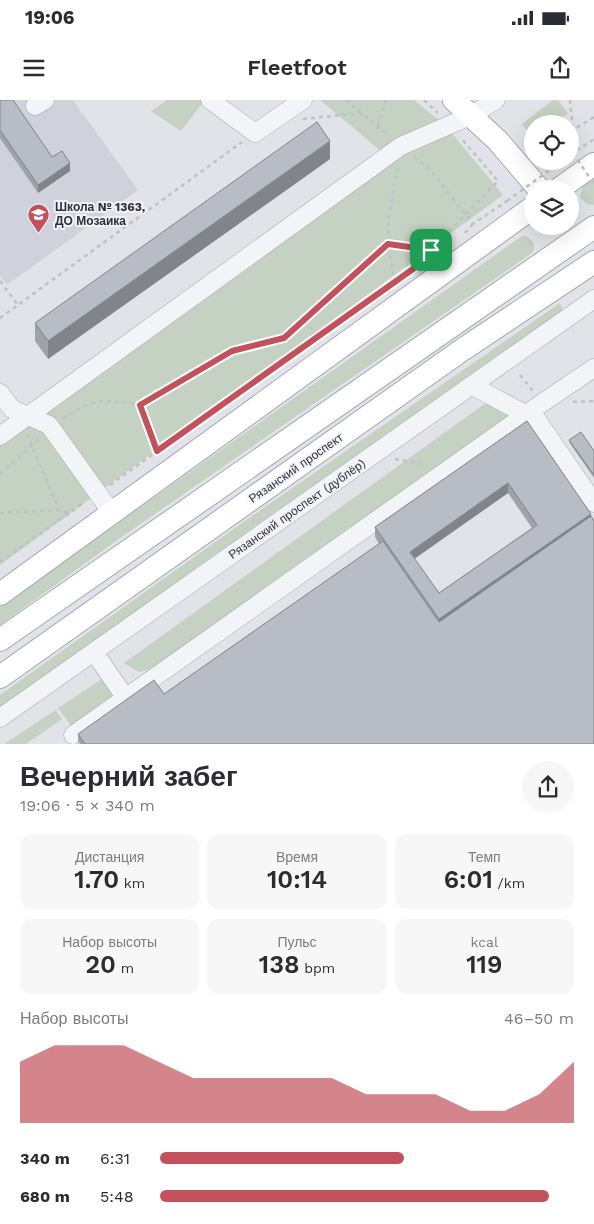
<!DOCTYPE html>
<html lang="ru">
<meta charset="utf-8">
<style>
body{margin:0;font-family:"Work Sans",sans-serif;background:#f7f7f7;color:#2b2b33;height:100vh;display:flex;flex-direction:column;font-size:19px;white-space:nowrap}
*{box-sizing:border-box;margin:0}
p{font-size:16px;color:#7c7c81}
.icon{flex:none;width:28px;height:28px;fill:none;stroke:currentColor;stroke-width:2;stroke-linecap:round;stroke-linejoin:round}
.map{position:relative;height:644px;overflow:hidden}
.drawer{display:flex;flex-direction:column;background:#fff;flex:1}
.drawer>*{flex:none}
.fabs{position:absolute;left:524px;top:15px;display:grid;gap:10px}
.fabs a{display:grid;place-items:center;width:55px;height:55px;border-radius:50%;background:#fff;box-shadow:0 5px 20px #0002;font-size:25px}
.pin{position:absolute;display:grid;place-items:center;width:42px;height:42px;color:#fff;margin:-21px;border-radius:10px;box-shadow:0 2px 8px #0006}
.round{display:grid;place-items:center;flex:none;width:52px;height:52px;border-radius:26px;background:#f7f7f7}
.head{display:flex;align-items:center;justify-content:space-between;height:85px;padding:0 20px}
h1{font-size:28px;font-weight:600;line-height:38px}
.figures{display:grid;grid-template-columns:repeat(3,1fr);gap:8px;height:85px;padding:5px 20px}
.figures div{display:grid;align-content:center;border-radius:12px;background:#f7f7f7;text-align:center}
.figures b{font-size:25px;font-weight:600}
.figures small{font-size:14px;font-weight:400}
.figures p{font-size:14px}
.chart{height:140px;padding:10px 20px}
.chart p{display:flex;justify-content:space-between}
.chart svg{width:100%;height:90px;margin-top:5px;fill:#c2515b;opacity:.7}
ul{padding:0 20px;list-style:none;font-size:16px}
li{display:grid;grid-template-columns:80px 60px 1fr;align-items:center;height:38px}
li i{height:12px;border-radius:6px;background:#c2515b}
.status{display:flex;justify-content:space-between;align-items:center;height:35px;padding:0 25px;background:#fff;direction:ltr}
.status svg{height:14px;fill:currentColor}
header{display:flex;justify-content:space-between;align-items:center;height:65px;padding:0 20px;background:#fff;font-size:22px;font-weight:600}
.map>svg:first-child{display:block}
</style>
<div class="status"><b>19:06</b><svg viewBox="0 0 49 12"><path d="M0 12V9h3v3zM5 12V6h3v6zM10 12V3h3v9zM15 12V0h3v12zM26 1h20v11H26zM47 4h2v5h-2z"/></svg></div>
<header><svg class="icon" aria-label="menu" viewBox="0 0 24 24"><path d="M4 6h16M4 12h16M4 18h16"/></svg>Fleetfoot<svg class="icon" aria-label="share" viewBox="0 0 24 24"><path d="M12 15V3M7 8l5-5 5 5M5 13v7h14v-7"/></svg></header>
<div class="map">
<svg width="594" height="644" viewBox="0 0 594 644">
<rect width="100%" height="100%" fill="#e1e3e8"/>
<path fill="#cfd2da" d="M0 0H73L138 90 7 185 0 176Z"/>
<path fill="#c5d1c2" d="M167 0H205L181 31 151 11Z
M320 0H414L446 26 503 95 0 465V341L388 57Z
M553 0H558L568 13 555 24H532V37L522 24Z
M594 77V105C588 105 583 102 580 97 581 87 586 82 594 77Z
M522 136H526L534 143V149L532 153 123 436 0 525V507Z
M560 203 563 211 197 467 0 611V595L242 423Z
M490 300 517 315 160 567 139 572 124 563Z
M105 577 120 596 74 630 58 608Z
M56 610 62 619 26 644H4Z"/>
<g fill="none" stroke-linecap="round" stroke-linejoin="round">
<defs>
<path id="minor" d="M210 0 255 33 303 0
M35 6 45 0
M471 285 525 314
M0 293 12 309 49 325 112 413
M531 311 594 403
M0 336 401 46 470 16 496 0
M94 552 125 597
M0 618 594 199
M73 635 542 303 594 268"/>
<path id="major" d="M454 0 498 41 539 89
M559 89 594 64
M0 494 532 108
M0 540 594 127
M0 577 462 250 594 162"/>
</defs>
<use href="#minor" stroke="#a7aab2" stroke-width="19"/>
<use href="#major" stroke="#a1a7b3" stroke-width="24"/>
<path stroke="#bfc1c7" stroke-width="2.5" stroke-dasharray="4 4" stroke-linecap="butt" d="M346 0 389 36
M424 0 438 13
M570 0 573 30
M303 19 362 13
M378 26 386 0
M570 32 594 17
M570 55 594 39
M414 57 429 68 473 124 507 101
M465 133 473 124
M0 181 18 205
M395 183 388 144 431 150
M0 218 242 42
M304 221 319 236
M520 275 533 291
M573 302 594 301
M140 305 157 351
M63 319C92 298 107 299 140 305L232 251 284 239 388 144 389 117 397 68
M27 334 59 410 68 413
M395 359 426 365
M0 374 40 338
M110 385 413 169 498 81 460 37
M0 413 59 410
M0 462 85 402"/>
<use href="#minor" stroke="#f3f4f7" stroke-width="18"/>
<use href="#major" stroke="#fff" stroke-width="22"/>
<path stroke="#bfc1c7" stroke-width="2.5" stroke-dasharray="4 4" stroke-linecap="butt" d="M573 53 594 84
M507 101 562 61"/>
</g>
<path fill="#9ea2a9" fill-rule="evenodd" d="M0 0 52 57 70 71 38 93 0 38Z
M330 59 48 259 35 241V223Z
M527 321 591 416 594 644H80L78 641V634L164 594 379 444 375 437V427ZM508 393 532 428 439 493 414 458Z
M569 340 594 351V378L569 342Z"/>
<path fill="#818489" d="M330 41V59L48 259V241Z
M70 63V71L38 93V85Z
M508 383V393L410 462V452Z
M591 414V424L439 529V519Z"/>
<path fill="#b8bcc4" stroke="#818489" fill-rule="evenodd" d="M0 0H13L52 57 62 51 70 63 38 85 0 30Z
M317 22 330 41 48 241 35 223Z
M527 321 591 414 439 519 375 427ZM508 383 537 425 439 493 410 452Z
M581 332 594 351V375L569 340Z
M591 416 594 421V644H85L78 634 154 580 164 594 383 441 439 522Z"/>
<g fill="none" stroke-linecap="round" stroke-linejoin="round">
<defs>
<path id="route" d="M388 144 431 150 413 169 157 351 140 305 232 251 284 238Z"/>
</defs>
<use href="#route" stroke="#fff" stroke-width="10"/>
<use href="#route" stroke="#c2515b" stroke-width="6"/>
</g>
<defs>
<symbol id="school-pin" viewBox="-11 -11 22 30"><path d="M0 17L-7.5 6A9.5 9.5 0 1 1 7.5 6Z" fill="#c2515b" stroke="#f0f2f6"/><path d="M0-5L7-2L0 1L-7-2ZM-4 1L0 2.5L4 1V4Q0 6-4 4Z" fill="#fff"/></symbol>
</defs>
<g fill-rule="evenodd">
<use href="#school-pin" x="26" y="102" width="25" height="34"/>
</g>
<g text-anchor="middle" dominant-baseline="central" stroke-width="4" stroke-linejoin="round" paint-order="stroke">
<g font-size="12" font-weight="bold" fill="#2b303e" stroke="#f0f2f6" text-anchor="start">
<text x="55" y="107">Школа № 1363,<tspan x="55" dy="14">ДО Мозаика</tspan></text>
</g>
<g font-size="12" fill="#2b303e" stroke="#f0f2f6">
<text transform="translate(296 368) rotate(-35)">Рязанский проспект</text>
<text transform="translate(297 409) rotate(-35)">Рязанский проспект (дублёр)</text>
</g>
</g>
</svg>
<div class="fabs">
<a><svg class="icon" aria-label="locate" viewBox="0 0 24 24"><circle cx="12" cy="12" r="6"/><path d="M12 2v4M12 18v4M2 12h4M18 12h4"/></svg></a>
<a><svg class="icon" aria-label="layers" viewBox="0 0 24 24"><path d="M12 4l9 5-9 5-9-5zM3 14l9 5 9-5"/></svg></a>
</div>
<div class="pin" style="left:431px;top:150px;background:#1e9e55"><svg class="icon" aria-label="arrive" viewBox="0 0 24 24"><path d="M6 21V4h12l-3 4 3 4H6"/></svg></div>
</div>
<section class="drawer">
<div class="head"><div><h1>Вечерний забег</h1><p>19:06 · 5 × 340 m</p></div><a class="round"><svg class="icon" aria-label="share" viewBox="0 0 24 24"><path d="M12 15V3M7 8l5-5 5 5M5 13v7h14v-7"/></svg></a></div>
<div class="figures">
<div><p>Дистанция</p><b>1.70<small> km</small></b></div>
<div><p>Время</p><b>10:14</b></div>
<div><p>Темп</p><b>6:01<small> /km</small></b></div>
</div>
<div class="figures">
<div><p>Набор высоты</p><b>20<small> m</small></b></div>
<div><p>Пульс</p><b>138<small> bpm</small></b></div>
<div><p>kcal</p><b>119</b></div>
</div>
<div class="chart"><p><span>Набор высоты</span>46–50 m</p>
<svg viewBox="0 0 160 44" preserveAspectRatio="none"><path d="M0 44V14L10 6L20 6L30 6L40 14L50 22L60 22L70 22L80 22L90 22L100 30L110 30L120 30L130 38L140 38L150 30L160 14V44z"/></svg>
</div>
<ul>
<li><b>340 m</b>6:31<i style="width:59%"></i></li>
<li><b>680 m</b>5:48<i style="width:94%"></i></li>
</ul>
</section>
